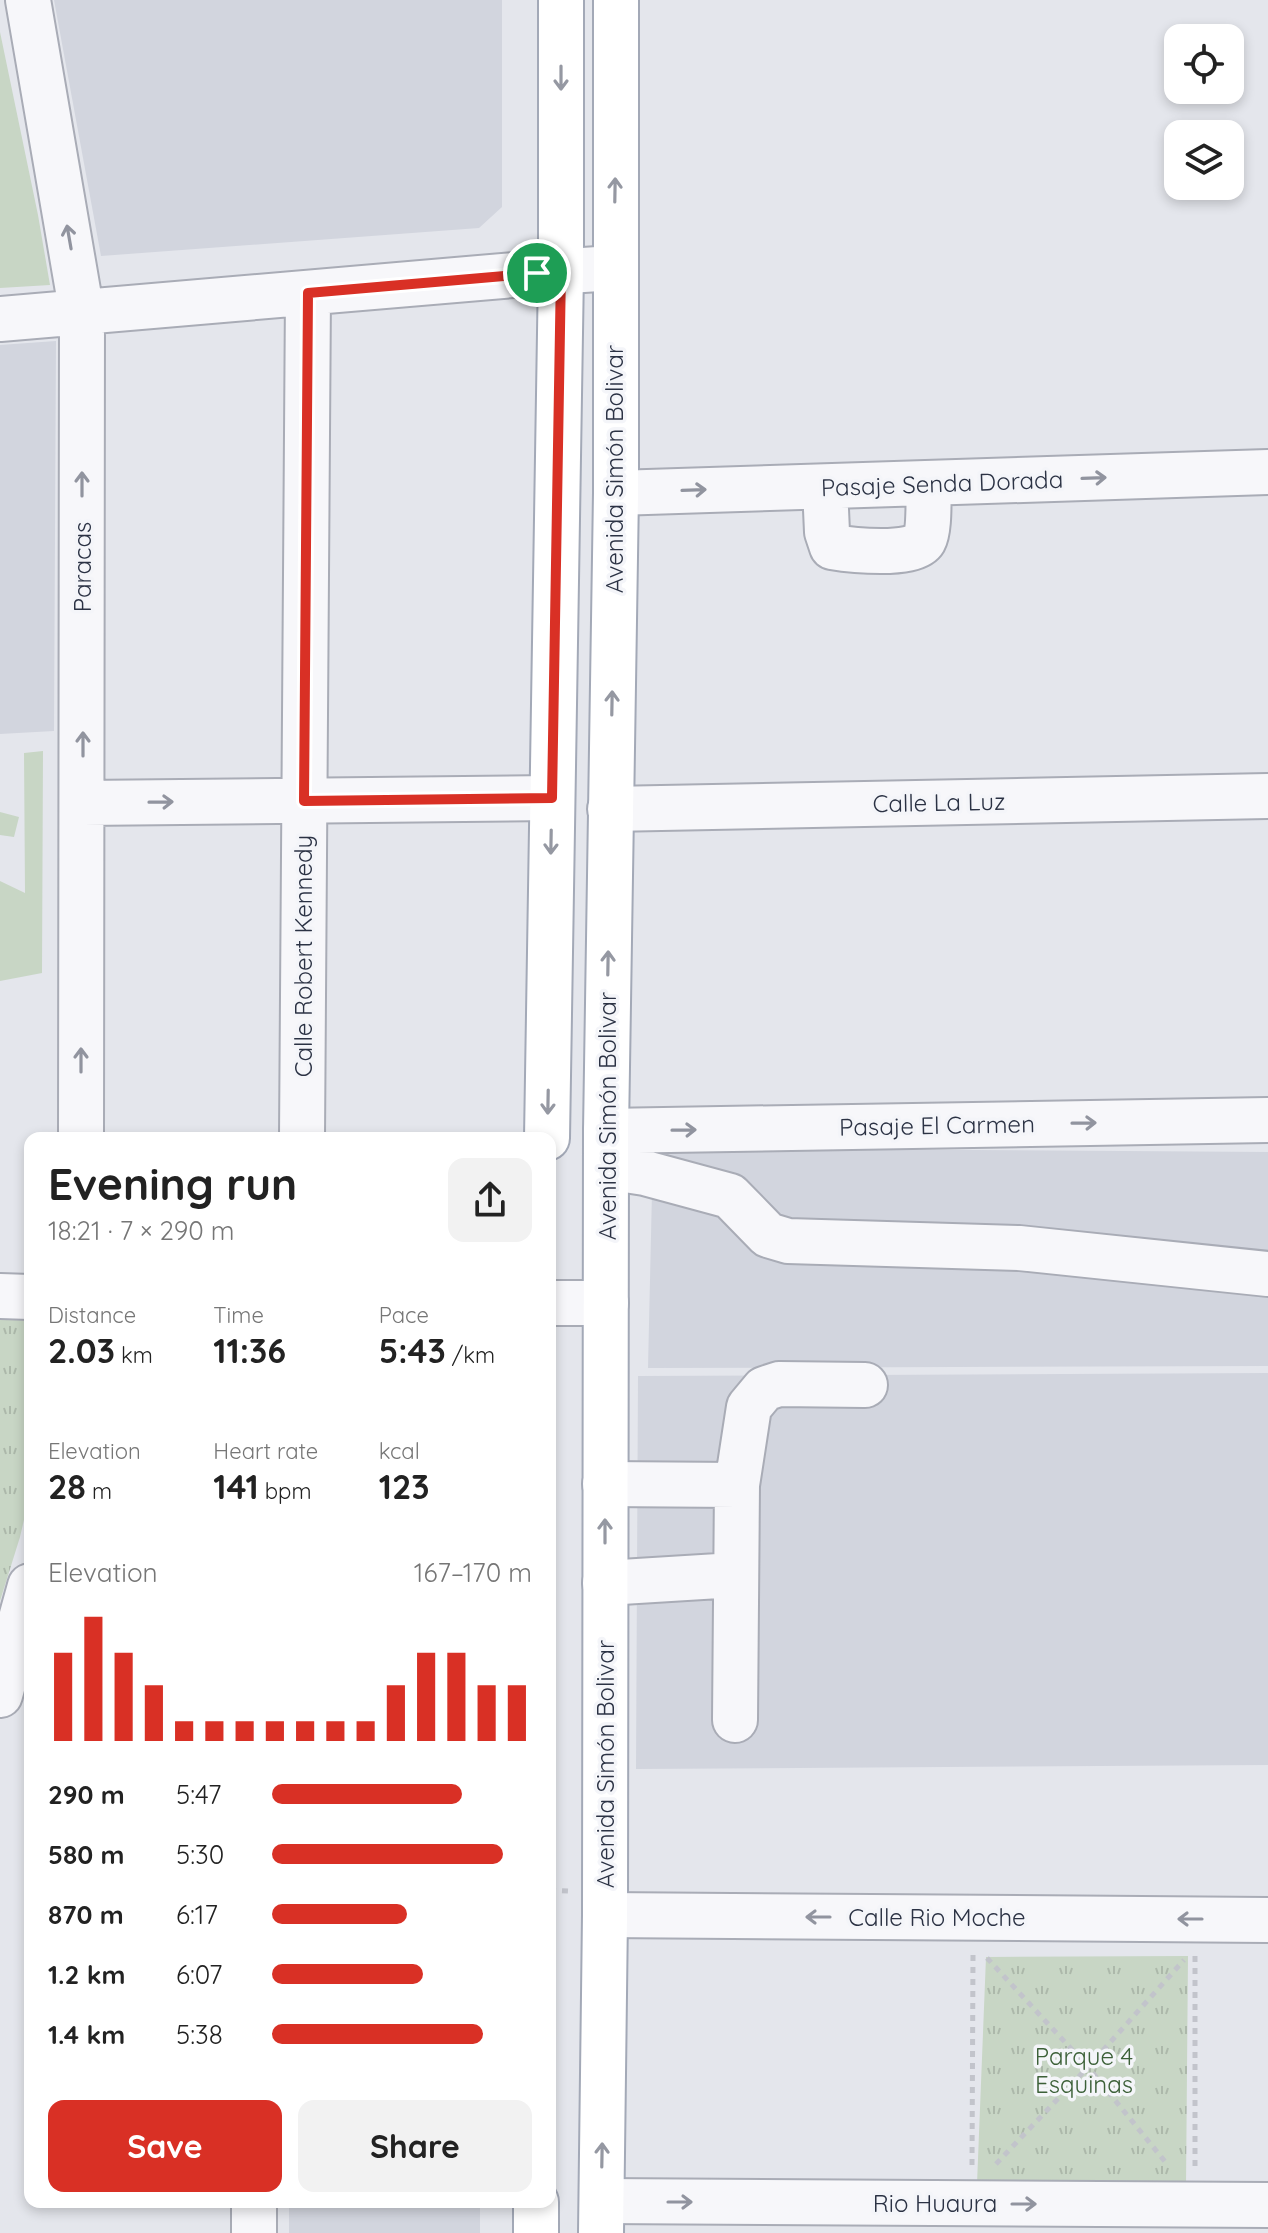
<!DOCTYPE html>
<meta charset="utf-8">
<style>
body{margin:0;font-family:Quicksand,sans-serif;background:#f2f2f2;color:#222;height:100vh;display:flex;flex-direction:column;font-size:30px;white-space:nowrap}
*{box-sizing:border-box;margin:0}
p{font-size:26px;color:#767676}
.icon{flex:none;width:44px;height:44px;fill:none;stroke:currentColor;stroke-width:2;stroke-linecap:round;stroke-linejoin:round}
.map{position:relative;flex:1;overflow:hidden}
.panel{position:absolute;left:24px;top:1132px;width:532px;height:1076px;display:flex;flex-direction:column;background:#fff;border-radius:16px;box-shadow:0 4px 12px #0003}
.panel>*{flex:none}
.buttons{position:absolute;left:1164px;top:24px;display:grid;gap:16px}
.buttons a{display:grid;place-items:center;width:80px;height:80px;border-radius:16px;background:#fff;box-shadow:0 4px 12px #0003;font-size:40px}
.pin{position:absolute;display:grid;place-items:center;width:68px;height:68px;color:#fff;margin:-34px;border:4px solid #fff;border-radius:50%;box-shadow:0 2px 8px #0007}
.round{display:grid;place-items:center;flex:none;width:84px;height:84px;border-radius:16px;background:#f2f2f2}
.headline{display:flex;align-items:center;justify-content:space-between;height:136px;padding:0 24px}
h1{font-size:44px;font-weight:700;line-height:60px}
.metrics{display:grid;grid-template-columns:repeat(3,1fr);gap:12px;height:136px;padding:8px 24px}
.metrics div{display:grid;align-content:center}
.metrics b{font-size:34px;font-weight:700}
.metrics small{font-size:22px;font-weight:400}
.metrics p{font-size:22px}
.chart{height:224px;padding:16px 24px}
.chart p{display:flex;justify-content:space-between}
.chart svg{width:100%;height:144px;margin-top:8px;stroke:#d93025;stroke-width:6}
.button{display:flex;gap:16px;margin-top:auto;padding:16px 24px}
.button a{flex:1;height:92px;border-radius:16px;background:#d93025;color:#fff;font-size:32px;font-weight:700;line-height:92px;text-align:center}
.button a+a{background:#f2f2f2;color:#222}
ul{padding:0 24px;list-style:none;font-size:26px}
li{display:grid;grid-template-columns:128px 96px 1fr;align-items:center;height:60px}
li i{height:20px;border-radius:10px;background:#d93025}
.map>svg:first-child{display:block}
</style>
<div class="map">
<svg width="1268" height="2233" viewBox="0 0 1268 2233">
<defs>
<pattern id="park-tufts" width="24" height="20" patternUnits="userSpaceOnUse" patternTransform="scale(2)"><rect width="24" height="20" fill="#c8d6c5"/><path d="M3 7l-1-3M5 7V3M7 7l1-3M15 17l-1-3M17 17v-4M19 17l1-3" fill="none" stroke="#acb8aa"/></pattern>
</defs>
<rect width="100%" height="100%" fill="#e4e6ec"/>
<path fill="#d2d5de" d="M54 0H502V207L479 228 101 256Z
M56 341 54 731 0 734V345Z
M653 1148 1268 1152V1366L648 1368Z
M1268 1373V1765L636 1769 638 1376Z
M289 2202H480V2233H289Z"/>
<path fill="#c8d6c5" d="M0 32 38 215 50 285 0 288Z
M43 751 42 973 0 981V881L25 893 24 753Z
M0 812 19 817 14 837 0 835Z"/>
<path fill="url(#park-tufts)" d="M30 1315V1494L20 1537 0 1601V1316Z
M1188 1956 1186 2187 977 2184 986 1957Z"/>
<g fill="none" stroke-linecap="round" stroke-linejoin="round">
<defs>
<path id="minor" d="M28 0 82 314 81 1138
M0 319 537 273 614 268
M825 487 827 532 832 547C850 550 914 557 924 540 930 529 928 497 929 483
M616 493 1268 472
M83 803 552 798
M610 809 1268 796
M606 1131 1268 1120
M302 1138 308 293
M606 1167 645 1173 730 1196 768 1235 788 1241 1019 1248 1268 1274
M0 1296 30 1297
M550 1303H606
M605 1484 737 1485
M605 1583 735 1575
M0 1695 30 1586
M735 1720 737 1485 749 1407 764 1389 779 1384 865 1385
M605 1915 1268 1920
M602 2201 1268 2205
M254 2202V2233"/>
<path id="major" d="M547 1138 561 271V0
M536 2202V2233
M601 2233 605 1915 606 1131 616 493V0"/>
</defs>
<use href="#minor" stroke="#a9acb6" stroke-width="48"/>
<use href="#major" stroke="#a3a9b7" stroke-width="48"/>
<path stroke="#c2c4cb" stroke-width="5" stroke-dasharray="6 6" stroke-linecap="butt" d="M550 1890 568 1891
M987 1958 1088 2067 1167 2164
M996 2164 1088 2067 1184 1960
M972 2165 973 1955
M1195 2166V1956"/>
<use href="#minor" stroke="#f7f7fa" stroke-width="44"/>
<use href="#major" stroke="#fff" stroke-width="44"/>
</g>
<defs><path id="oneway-shaft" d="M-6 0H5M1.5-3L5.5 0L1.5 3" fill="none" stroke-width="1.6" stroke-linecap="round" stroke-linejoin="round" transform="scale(2)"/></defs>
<g stroke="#9598a2">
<use href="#oneway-shaft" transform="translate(561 78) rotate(90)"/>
<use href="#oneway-shaft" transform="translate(615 190) rotate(-89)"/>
<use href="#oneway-shaft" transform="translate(612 703) rotate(-89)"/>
<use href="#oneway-shaft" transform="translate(551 842) rotate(91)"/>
<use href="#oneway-shaft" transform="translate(608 963) rotate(-89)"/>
<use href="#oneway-shaft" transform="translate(548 1102) rotate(91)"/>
<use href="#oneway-shaft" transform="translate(605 1531) rotate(-90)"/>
<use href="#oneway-shaft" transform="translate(602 2155) rotate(-89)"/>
</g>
<g stroke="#91949f">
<use href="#oneway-shaft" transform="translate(69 237) rotate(-100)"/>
<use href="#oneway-shaft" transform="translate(1094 478) rotate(-2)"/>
<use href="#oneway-shaft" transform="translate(82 484) rotate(-90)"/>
<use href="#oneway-shaft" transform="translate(694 490) rotate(-2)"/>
<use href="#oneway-shaft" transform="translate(83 744) rotate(-90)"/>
<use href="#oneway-shaft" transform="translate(161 802) rotate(-1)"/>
<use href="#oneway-shaft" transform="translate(81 1060) rotate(-90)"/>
<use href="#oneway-shaft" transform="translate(1084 1123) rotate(-1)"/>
<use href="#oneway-shaft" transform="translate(684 1130) rotate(-1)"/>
<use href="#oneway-shaft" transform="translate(818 1917) rotate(-180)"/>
<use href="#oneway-shaft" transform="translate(1190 1919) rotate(-180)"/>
<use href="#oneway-shaft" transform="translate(680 2202)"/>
<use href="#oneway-shaft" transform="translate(1024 2204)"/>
</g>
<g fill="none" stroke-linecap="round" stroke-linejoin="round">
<defs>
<path id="route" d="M561 271 552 798 304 801 308 293Z"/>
</defs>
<use href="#route" stroke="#fff" stroke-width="16"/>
<use href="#route" stroke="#d93025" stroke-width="10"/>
</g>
<g text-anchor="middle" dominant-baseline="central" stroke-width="7" stroke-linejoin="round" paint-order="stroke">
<g font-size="24" fill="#2b3244" stroke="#f4f5f9">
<text transform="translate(614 469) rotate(-90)">Avenida Simón Bolivar</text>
<text transform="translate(942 483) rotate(-2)">Pasaje Senda Dorada</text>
<text transform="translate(82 567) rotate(-90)">Paracas</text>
<text transform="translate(939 802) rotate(-1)">Calle La Luz</text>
<text transform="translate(303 956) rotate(-90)">Calle Robert Kennedy</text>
<text transform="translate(607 1116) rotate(-90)">Avenida Simón Bolivar</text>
<text transform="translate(937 1125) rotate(-1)">Pasaje El Carmen</text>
<text transform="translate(605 1764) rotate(-90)">Avenida Simón Bolivar</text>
<text x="937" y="1917">Calle Rio Moche</text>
<text x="935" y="2203">Rio Huaura</text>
</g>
<g font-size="24" fill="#3c6038" stroke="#f4f5f9">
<text x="1084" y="2056">Parque 4<tspan x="1084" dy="28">Esquinas</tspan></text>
</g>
</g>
</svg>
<div class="buttons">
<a><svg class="icon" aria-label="locate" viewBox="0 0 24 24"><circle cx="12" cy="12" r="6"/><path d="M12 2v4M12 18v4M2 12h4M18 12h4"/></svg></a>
<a><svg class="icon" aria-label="layers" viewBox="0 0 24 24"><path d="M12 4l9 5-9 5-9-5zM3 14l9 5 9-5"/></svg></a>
</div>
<div class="pin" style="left:537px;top:273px;background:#1e9e55"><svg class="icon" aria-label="arrive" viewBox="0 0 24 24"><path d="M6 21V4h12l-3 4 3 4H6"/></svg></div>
<section class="panel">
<div class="headline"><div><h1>Evening run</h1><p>18:21 · 7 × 290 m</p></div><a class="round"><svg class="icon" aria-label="share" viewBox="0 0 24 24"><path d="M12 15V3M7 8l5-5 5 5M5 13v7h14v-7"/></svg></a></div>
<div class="metrics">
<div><p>Distance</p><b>2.03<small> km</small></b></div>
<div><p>Time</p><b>11:36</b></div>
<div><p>Pace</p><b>5:43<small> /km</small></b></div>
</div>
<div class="metrics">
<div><p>Elevation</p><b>28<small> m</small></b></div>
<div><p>Heart rate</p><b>141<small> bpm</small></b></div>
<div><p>kcal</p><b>123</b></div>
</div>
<div class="chart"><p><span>Elevation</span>167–170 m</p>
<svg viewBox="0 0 160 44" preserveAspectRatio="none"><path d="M5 44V17M15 44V6M25 44V17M35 44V27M45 44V38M55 44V38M65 44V38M75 44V38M85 44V38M95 44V38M105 44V38M115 44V27M125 44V17M135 44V17M145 44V27M155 44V27"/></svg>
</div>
<ul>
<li><b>290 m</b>5:47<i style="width:73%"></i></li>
<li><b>580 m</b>5:30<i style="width:89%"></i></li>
<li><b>870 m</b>6:17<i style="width:52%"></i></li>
<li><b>1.2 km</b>6:07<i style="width:58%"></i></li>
<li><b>1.4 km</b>5:38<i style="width:81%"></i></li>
</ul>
<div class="button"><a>Save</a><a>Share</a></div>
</section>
</div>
